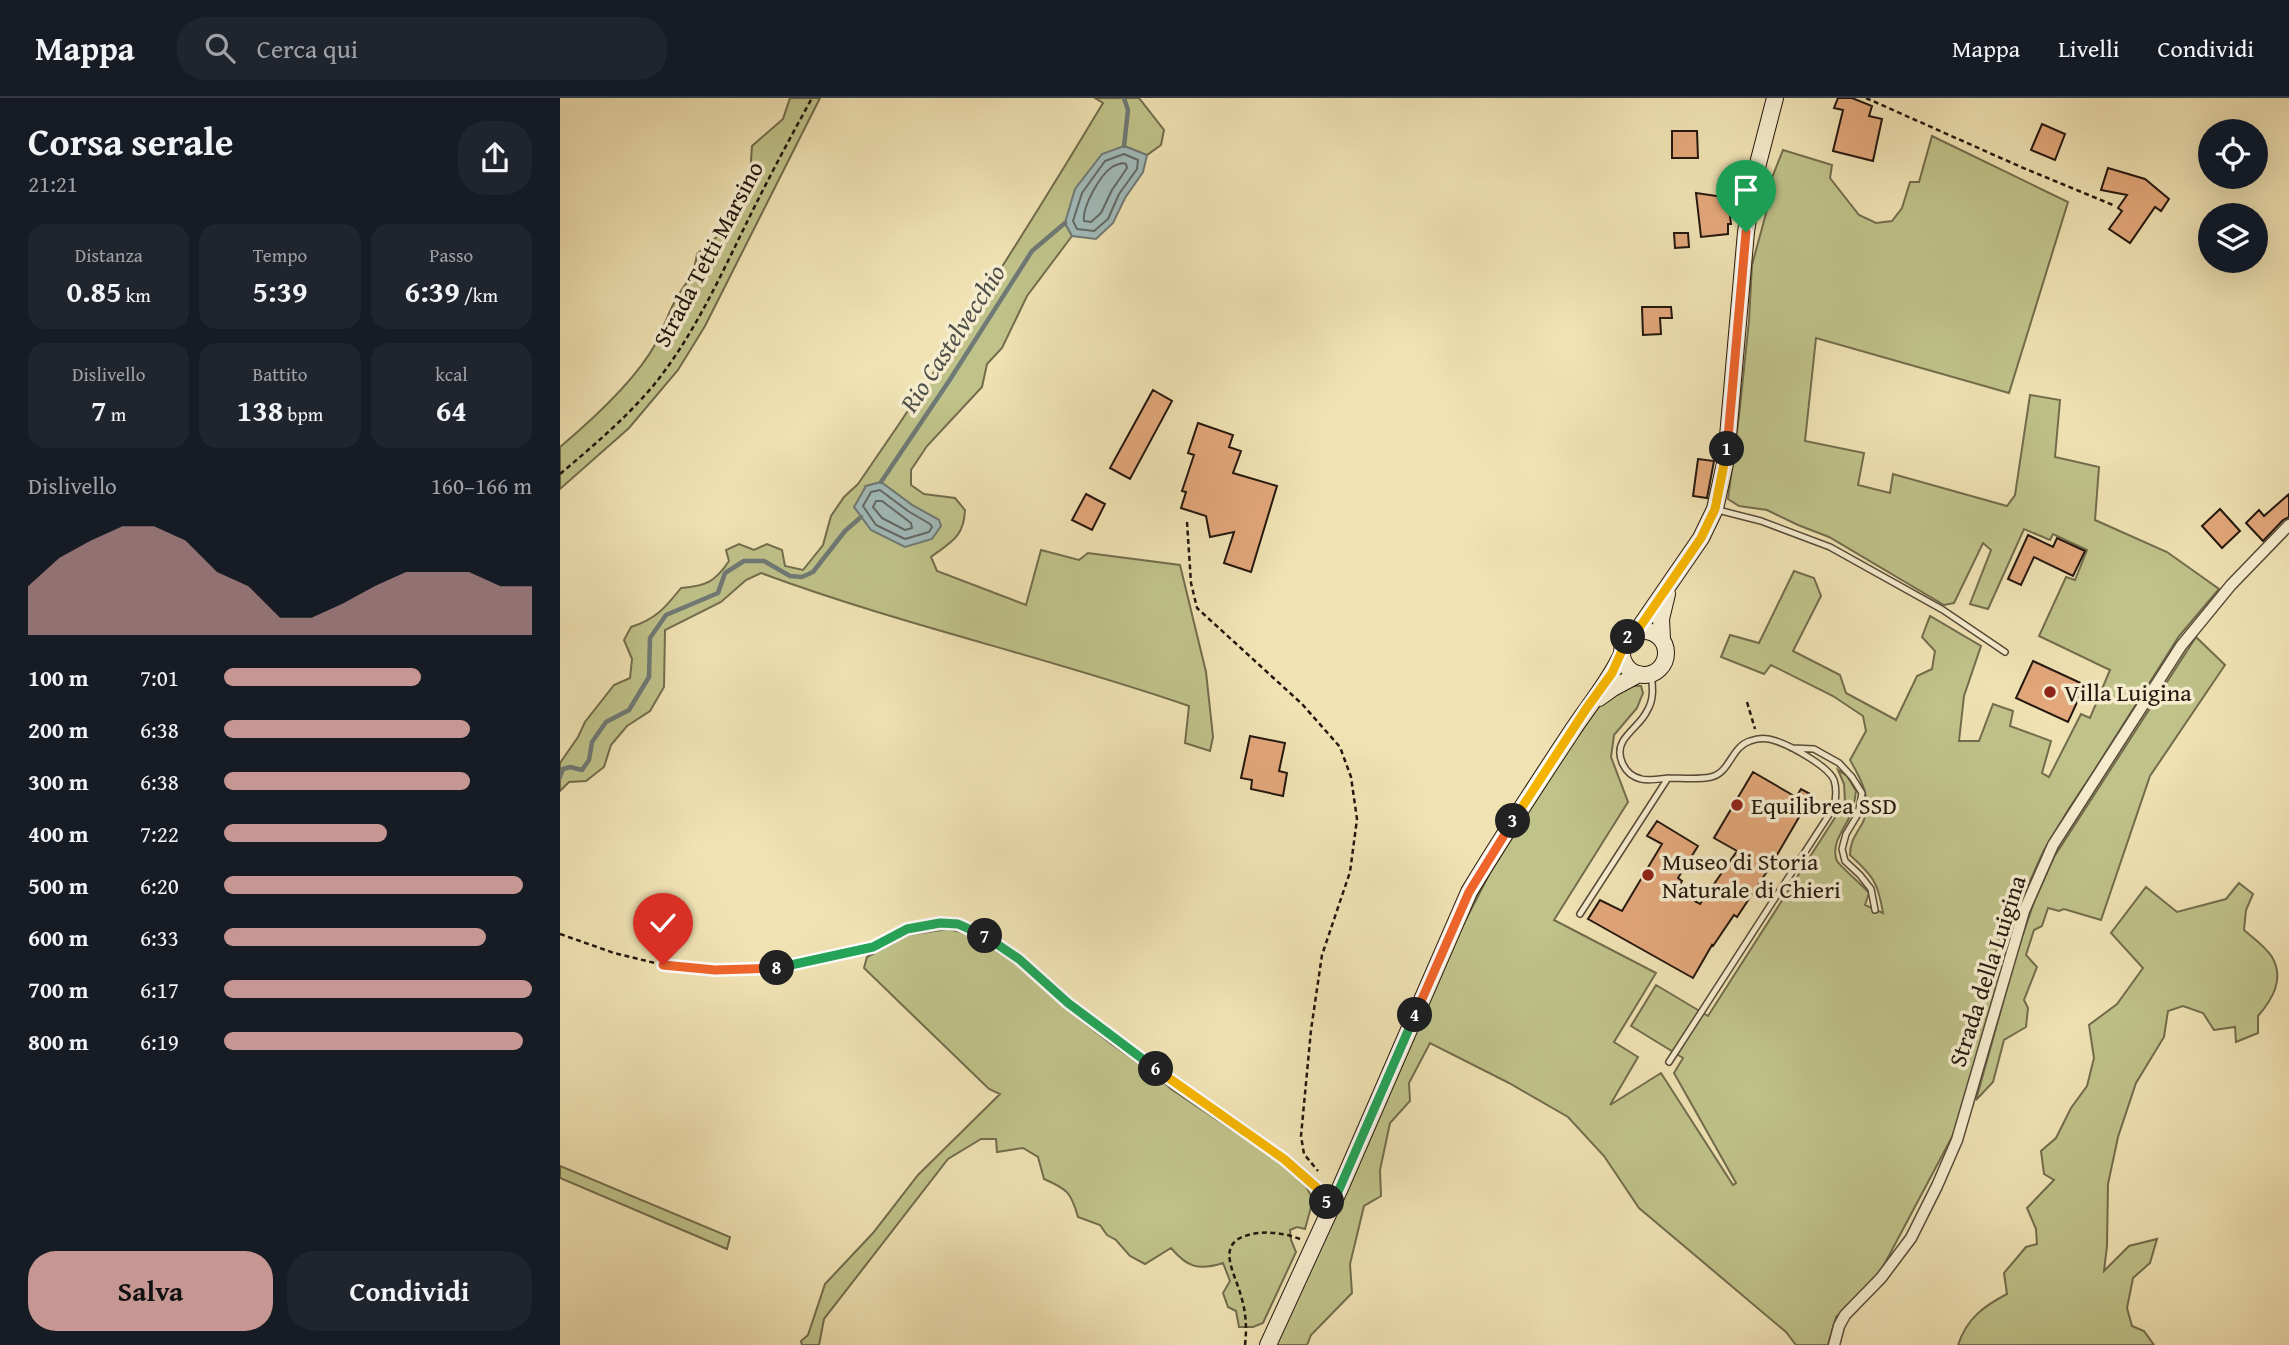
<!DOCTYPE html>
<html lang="it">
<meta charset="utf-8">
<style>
body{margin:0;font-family:"Gentium Book Plus",serif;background:#20242c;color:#f1f3f6;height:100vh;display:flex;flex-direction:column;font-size:26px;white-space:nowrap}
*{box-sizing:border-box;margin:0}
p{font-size:23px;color:#9ea1a6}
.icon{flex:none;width:38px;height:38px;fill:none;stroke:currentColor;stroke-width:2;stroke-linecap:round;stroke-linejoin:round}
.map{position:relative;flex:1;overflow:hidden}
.side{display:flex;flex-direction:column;background:#171b24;width:560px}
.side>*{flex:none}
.fabs{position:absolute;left:1638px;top:21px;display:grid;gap:14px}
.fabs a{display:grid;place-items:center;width:70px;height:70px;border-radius:50%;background:#171b24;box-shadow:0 7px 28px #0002;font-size:35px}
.pin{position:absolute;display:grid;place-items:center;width:60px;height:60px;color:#fff;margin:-72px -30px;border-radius:50% 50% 50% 0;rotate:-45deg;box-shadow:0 0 7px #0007}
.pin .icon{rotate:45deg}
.km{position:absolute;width:35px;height:35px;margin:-18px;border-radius:50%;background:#222;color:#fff;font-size:19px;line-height:35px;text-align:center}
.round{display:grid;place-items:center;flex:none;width:74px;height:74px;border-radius:28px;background:#20242c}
.summary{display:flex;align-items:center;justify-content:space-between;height:119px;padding:0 28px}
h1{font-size:38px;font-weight:600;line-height:52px}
.stats{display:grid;grid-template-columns:repeat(3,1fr);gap:10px;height:119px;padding:7px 28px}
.stats div{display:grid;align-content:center;border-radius:18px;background:#20242c;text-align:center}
.stats b{font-size:30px;font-weight:600}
.stats small{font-size:19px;font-weight:400}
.stats p{font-size:19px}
.chart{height:196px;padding:14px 28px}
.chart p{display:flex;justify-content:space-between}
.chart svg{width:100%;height:126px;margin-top:7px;fill:#c59692;opacity:.7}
.button{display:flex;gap:14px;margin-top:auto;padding:14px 28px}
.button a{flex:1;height:80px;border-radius:28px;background:#c59692;color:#111;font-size:28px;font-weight:600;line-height:80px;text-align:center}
.button a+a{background:#20242c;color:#f1f3f6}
ul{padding:0 28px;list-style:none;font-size:23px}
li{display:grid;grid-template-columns:112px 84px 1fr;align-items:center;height:52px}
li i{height:18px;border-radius:9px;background:#c59692}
header{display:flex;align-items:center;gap:42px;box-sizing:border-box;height:98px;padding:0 35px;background:#171b24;border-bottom:2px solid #363941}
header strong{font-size:33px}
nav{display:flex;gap:38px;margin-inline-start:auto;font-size:24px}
.search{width:490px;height:63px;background:#20242c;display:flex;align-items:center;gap:18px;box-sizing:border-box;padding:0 24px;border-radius:28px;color:#9ea1a6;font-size:26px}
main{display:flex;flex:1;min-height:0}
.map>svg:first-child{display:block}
</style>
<header>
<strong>Mappa</strong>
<div class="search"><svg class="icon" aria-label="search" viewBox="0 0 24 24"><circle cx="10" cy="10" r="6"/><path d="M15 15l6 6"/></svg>Cerca qui</div>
<nav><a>Mappa</a><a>Livelli</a><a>Condividi</a></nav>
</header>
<main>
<section class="side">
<div class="summary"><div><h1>Corsa serale</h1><p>21:21</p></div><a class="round"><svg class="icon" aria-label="share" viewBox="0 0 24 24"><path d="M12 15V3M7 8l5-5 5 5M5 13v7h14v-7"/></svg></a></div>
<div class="stats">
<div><p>Distanza</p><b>0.85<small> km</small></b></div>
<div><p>Tempo</p><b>5:39</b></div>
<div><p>Passo</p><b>6:39<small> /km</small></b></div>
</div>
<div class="stats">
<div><p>Dislivello</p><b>7<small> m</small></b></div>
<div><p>Battito</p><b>138<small> bpm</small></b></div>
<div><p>kcal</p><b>64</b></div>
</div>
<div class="chart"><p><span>Dislivello</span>160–166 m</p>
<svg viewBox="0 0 160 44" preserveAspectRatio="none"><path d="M0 44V27L10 17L20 11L30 6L40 6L50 11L60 22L70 27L80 38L90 38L100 33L110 27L120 22L130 22L140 22L150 27L160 27V44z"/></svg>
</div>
<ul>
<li><b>100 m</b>7:01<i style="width:64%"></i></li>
<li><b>200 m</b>6:38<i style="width:80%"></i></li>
<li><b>300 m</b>6:38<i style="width:80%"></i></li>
<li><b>400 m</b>7:22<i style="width:53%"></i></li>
<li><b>500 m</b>6:20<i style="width:97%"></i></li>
<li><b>600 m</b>6:33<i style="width:85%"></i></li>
<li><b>700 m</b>6:17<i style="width:100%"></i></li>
<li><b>800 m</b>6:19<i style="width:97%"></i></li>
</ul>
<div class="button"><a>Salva</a><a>Condividi</a></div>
</section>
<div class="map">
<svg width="1729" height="1247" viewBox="0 0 1729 1247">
<rect width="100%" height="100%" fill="#f0e2b3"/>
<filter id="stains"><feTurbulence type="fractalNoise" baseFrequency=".00286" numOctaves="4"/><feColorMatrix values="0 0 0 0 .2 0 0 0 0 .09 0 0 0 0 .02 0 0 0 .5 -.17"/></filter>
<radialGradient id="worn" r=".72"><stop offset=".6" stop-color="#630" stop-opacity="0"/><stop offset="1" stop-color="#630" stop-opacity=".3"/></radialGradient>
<path fill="#bfc289" stroke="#726c4c" stroke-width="2" fill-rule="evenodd" d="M230 0H260L145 228 118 272 69 330 0 391V349C32 322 76 282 96 245 103 232 107 218 114 205 125 183 133 183 137 156L174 124 190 77 192 48 223 21Z
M535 0H579L604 32 601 47 587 57 564 48 505 125 512 138 467 198 442 250 427 266 422 289 367 348 351 372V387L364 396 395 400 405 412C404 439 391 444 371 459L377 473 466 507 481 452 519 462 528 455 620 467 646 574 653 639 650 653 625 645 629 608C488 559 341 527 201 475L186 482 161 504 105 532 104 589 90 613 67 628 51 647 44 669 26 683 9 684 0 693V665L18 639 25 624 54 587 70 580 72 561 64 542 71 529C96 521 105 510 121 490 146 488 155 484 169 463L166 452 179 446 194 452 207 446 222 452 225 468 243 472 263 447 271 418 284 399 298 386C384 262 465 135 543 5ZM321 384 352 407 379 422 306 388Z
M1372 38 1508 104 1449 295 1256 240 1245 343 1304 355 1298 387 1330 395 1333 376 1447 408 1455 397 1470 297 1500 302 1495 359 1539 369 1535 422 1607 454 1659 491 1619 538 1532 676 1510 709 1484 752 1465 794 1453 834 1440 839 1436 854 1443 867 1393 1037 1324 1167 1312 1186 1276 1219 1268 1247H1236L1226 1234 1079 1110 1044 1058 1008 1019 949 985 870 945 849 985 850 1003 830 1025 820 1072 821 1098 804 1108 790 1166 792 1195 751 1237 747 1247H716L898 837 936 763 1030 616C1043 605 1063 585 1081 588L1083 595 1077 610 1054 637 1051 659 1068 704 994 822 1096 875 1054 944 1078 959 1050 1007 1101 975 1173 1087 1176 1085 1114 975 1123 960 1071 928 1096 887 1148 918 1285 704 1284 686 1278 672 1287 678 1296 693C1295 701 1294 709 1291 716 1285 730 1270 746 1277 763 1280 768 1303 788 1309 795L1305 807 1323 815C1318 784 1313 778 1290 757 1290 744 1295 738 1302 726 1314 704 1301 681 1290 662L1306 633 1303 618 1273 598 1211 567 1204 576 1161 559 1170 537 1199 545 1234 473 1254 480 1261 498 1233 553 1280 577 1286 595 1336 622 1357 578 1372 571 1375 553 1362 539 1370 518 1421 548 1404 598 1399 643H1419L1433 606 1453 613 1450 628 1491 643 1482 675 1489 679 1521 616 1530 620 1550 572 1479 538 1506 479 1515 482 1527 452 1493 436 1490 442 1464 431 1428 511 1410 506 1431 452 1423 445 1394 505 1384 507 1269 439 1238 427 1207 412 1179 408 1168 401 1179 318 1189 223 1192 167 1211 97 1206 95 1223 52 1272 67 1270 80 1299 117 1316 125 1332 123 1342 110 1350 84H1359Z
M1636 539 1665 567 1590 678 1541 822 1504 811 1499 813 1488 810 1482 828 1474 832 1466 857 1477 869 1464 902 1468 910 1466 929 1444 942 1433 984 1416 1002 1457 854 1474 804 1494 759Z
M1679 785 1693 796 1686 812 1684 832C1693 840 1706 849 1712 859 1725 881 1712 902 1698 918V935L1676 944 1675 929 1654 932 1643 915 1623 908 1608 913 1604 939 1576 985 1558 1039 1548 1086 1547 1148 1544 1173 1569 1148 1597 1141 1590 1165 1573 1180 1567 1210 1572 1228 1584 1233 1594 1247H1398C1407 1220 1424 1208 1447 1196L1444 1175 1466 1149 1477 1146 1476 1131 1467 1110 1494 1082 1484 1076 1481 1053 1496 1040 1511 1010 1527 988 1534 960 1529 927 1557 906 1583 870 1551 835 1586 789 1617 814 1666 801Z
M388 831 409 836 454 863 585 967 611 991 723 1066 746 1088 753 1102 745 1131 737 1129 730 1132 731 1142 736 1154 703 1225 693 1229H679L676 1213 668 1209 663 1195 670 1183 663 1165C638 1173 627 1169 611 1150L585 1166 570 1158 556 1142 547 1137 540 1127 518 1119C511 1094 507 1091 484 1081L478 1059 463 1050 437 1054 436 1041H421L388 1061 264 1221 259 1247H242L241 1243 248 1237 265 1186 313 1135 358 1077 440 996 429 991 304 870 307 859 348 837Z
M0 1068 170 1139 167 1151 0 1080Z"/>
<path fill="#a1bab9" stroke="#6f7975" stroke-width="2" d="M564 48 587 57 583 74 565 100 553 125 536 141 512 138 505 125 515 91 542 56Z
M321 384 352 407 379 422 381 428 372 441 345 449 311 432 294 409 306 388Z"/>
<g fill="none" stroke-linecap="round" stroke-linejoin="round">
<path stroke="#626864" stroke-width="2" d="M564 56 578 62 577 71 559 96 548 121 534 133 517 131 513 123 522 95 545 63Z
M563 65 566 66 567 70 552 92 541 115 531 124 524 123C522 109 540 77 552 69 555 67 559 66 563 65Z
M320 392 348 413 370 426 372 429 369 434 345 441 316 427 303 408 311 394Z
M316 403H322L351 425 352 430 345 432 322 420 313 409Z"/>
<path stroke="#6f7975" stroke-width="4.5" d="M564 0 568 12 564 48
M321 384 389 283 472 153 505 125
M0 679 3 671 10 669 22 672 29 662 32 644 46 624 69 612 89 579 90 540 106 517 158 495 165 475 184 463H204L230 478 242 479 253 474 285 433 301 419"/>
</g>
<path fill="#e2a77a" stroke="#24170f" stroke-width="2" d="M1278 0H1292L1312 8 1309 18 1322 21 1313 63 1273 53 1283 12 1274 10Z
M1482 26 1505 36 1495 62 1471 52Z
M1112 33H1137L1138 60H1112Z
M1548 70 1585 81 1609 101 1601 113 1595 109 1570 145 1549 131 1562 113 1558 110 1567 97 1541 92Z
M1136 95 1164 99V110H1169L1171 126H1168V136L1141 139Z
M1114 135H1128L1129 149 1115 150Z
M1082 209H1111L1112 220H1100L1101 236 1083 237Z
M593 292 612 303 570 381 550 370Z
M638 325 673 337 669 349 681 353 673 375 717 388 691 474 664 465 674 434 650 439 646 418 621 410 626 394 622 393 634 357 628 355Z
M1138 361 1154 363 1147 400 1133 398Z
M526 396 545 406 532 432 512 422Z
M1729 396V419L1723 422 1703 443 1686 425 1699 412 1704 418Z
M1660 411 1680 433 1662 450 1642 428Z
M1468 437 1493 449 1497 440 1525 453 1513 478 1474 459 1461 487 1448 481Z
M1473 563 1525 587 1508 624 1456 600Z
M690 638 725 645 719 673 727 675 723 698 691 691 692 682 681 680Z
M1193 674 1236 699 1241 691 1252 697 1210 769 1177 819 1174 817 1153 848 1152 847 1133 880 1028 821 1040 802 1062 813 1102 746 1087 738 1097 723 1138 748 1118 780 1122 783 1116 793 1140 806 1177 753 1154 740Z"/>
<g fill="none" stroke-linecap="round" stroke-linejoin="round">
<defs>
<path id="lane" d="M1158 412 1201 423 1270 449 1383 512 1445 554
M1091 576C1093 589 1094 602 1087 613 1082 624 1070 632 1063 643 1055 657 1064 677 1081 681 1088 683 1100 681 1108 680
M1232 650 1254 651 1279 665 1292 679 1302 695 1298 716 1286 736 1282 751 1285 763 1300 777 1311 791 1315 812
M1020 816 1108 680C1121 680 1138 682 1151 679 1170 675 1171 649 1190 643 1198 640 1208 640 1216 643 1231 648 1268 668 1274 682 1277 691 1276 700 1274 709L1109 964"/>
<path id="street" d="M422 837 459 861 508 905 554 941 724 1061 756 1089 771 1110
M1274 1247 1279 1228 1285 1217 1321 1180 1351 1140 1377 1088 1397 1042 1464 813 1493 747 1621 548 1671 487 1729 427"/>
<path id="secondary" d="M1062 555a22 22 0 1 1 44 0a22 22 0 1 1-44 0Z
M1077 533 1141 440 1155 411 1166 361 1186 134 1194 81 1215 0
M1102 541 1101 521 1107 496
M1039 600 1053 590 1079 576
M708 1247 781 1088 909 794C942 739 977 686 1012 633 1029 607 1049 584 1062 556"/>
</defs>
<use href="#lane" stroke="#574a38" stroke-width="8"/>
<use href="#street" stroke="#574a38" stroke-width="13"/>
<use href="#secondary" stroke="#24170f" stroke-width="18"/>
<path stroke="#24170f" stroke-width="2.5" stroke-dasharray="5 3.5" stroke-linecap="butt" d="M1306 0 1461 69 1553 107
M0 376C33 348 65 321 93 288 133 239 160 179 188 122 208 81 230 40 252 0
M627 424 631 485 637 510 742 606 780 649 791 679 797 721 790 774 762 857 751 932 741 1038 744 1056 758 1073
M1187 604 1195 631
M0 836 54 855 103 867 155 872 219 870 313 849 347 831 380 825 398 826 410 832
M685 1247C687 1230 686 1214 681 1198 675 1174 653 1144 692 1136 708 1133 724 1135 740 1141"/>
<use href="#lane" stroke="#f5ecce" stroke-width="5"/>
<use href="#street" stroke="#f5ecce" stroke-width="10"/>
<use href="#secondary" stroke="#f5ecce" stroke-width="16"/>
</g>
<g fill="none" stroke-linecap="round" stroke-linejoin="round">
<defs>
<path id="split-1" d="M1167 351 1186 134"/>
<path id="split-2" d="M1068 539 1077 533 1141 440 1155 411 1167 351"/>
<path id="split-3" d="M953 723 1026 611 1052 575 1068 539"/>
<path id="split-4" d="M855 917 909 794 953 723"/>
<path id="split-5" d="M767 1104 771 1110 855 917"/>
<path id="split-6" d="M596 971 724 1061 756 1089 767 1104"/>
<path id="split-7" d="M425 838 459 861 508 905 596 971"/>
<path id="split-8" d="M217 870 313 849 347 831 380 825 398 826 425 838"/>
<path id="split-9" d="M103 867 155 872 217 870"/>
</defs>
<use href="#split-1" stroke="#fff" stroke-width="14"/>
<use href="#split-2" stroke="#fff" stroke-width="14"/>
<use href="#split-3" stroke="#fff" stroke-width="14"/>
<use href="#split-4" stroke="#fff" stroke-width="14"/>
<use href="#split-5" stroke="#fff" stroke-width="14"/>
<use href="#split-6" stroke="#fff" stroke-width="14"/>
<use href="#split-7" stroke="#fff" stroke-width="14"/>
<use href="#split-8" stroke="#fff" stroke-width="14"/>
<use href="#split-9" stroke="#fff" stroke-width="14"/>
<use href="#split-1" stroke="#f0652b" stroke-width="9"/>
<use href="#split-2" stroke="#f5b400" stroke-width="9"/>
<use href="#split-3" stroke="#f5b400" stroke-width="9"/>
<use href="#split-4" stroke="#f0652b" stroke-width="9"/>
<use href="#split-5" stroke="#22a559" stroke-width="9"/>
<use href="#split-6" stroke="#f5b400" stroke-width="9"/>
<use href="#split-7" stroke="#22a559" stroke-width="9"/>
<use href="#split-8" stroke="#22a559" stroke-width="9"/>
<use href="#split-9" stroke="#f0652b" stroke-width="9"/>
</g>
<g fill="#8f2418" stroke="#f5ecce" stroke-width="2.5">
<circle cx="1490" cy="594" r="7"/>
<circle cx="1177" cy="707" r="7"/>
<circle cx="1088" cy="777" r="7"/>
</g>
<g text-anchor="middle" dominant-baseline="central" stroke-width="7" stroke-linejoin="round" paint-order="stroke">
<g font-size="24" fill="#24170f" stroke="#f5ecce">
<text transform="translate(148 156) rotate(-62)">Strada Tetti Marsino</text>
<text transform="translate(1427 873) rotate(-72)">Strada della Luigina</text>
</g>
<g font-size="24" fill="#24170f" stroke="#f5ecce" text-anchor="start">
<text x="1504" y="594">Villa Luigina</text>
<text x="1191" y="707">Equilibrea SSD</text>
<text x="1102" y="763">Museo di Storia<tspan x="1102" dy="28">Naturale di Chieri</tspan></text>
</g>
<g font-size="26" font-style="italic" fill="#50504a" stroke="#f5ecce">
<text transform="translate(392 240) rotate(-57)">Rio Castelvecchio</text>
</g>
</g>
<rect width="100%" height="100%" filter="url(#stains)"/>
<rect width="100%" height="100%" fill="url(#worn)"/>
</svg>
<div class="fabs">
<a><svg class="icon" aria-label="locate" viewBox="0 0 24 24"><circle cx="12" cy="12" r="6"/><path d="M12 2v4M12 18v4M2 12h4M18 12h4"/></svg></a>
<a><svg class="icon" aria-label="layers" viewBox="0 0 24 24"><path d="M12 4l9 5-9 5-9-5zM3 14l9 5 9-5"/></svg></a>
</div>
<div class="pin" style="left:1186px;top:134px;background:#1e9e55"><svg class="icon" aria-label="arrive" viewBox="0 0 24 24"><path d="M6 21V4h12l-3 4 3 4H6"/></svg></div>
<div class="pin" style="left:103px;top:867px;background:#d93025"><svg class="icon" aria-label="check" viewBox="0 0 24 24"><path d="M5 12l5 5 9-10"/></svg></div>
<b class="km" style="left:1167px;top:351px">1</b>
<b class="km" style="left:1068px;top:539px">2</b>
<b class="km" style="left:953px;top:723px">3</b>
<b class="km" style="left:855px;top:917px">4</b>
<b class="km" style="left:767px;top:1104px">5</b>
<b class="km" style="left:596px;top:971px">6</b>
<b class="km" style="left:425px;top:838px">7</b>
<b class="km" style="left:217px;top:870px">8</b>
</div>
</main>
